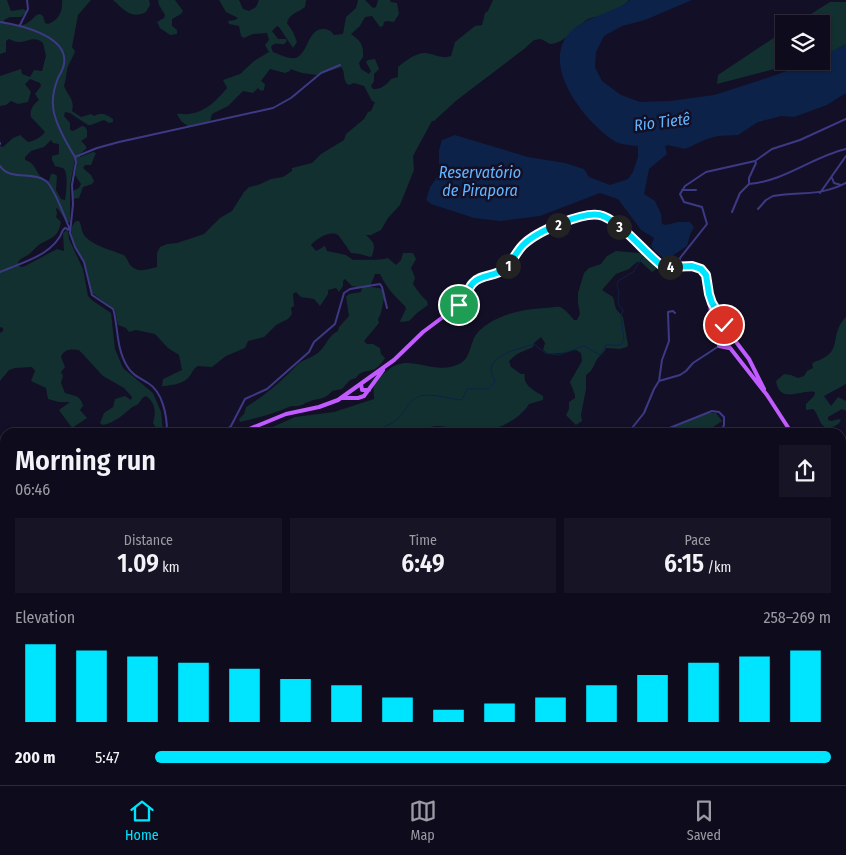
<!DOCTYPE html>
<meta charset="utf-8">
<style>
body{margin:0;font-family:"Fira Sans Condensed",sans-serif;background:#171425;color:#f1f3f6;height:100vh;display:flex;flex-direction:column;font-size:19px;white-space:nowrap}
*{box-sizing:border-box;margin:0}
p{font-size:16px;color:#9b9ba3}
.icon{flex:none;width:28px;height:28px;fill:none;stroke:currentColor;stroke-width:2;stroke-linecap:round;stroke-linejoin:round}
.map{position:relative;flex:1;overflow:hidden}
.details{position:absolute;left:0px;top:428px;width:846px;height:358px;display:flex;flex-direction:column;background:#0e0b1c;border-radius:15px 15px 0 0;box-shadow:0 1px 4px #0004,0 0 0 1px #2e2b3b}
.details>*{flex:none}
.fabs{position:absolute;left:775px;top:15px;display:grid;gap:10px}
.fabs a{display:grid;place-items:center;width:55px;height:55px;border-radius:0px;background:#0e0b1c;box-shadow:0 1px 4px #0004,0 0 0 1px #2e2b3b;font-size:25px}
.pin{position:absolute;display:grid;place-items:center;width:42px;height:42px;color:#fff;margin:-21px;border:2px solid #fff;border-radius:50%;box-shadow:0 1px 5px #0007}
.km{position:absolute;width:25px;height:25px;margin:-12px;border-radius:50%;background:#222;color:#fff;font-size:14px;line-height:25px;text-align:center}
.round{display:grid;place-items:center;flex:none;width:52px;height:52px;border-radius:0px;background:#171425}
.headline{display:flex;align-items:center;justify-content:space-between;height:85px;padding:0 15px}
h1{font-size:28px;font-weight:600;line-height:38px}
.stats{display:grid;grid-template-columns:repeat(3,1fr);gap:8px;height:85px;padding:5px 15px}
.stats div{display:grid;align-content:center;border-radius:0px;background:#171425;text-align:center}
.stats b{font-size:25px;font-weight:600}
.stats small{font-size:14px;font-weight:400}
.stats p{font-size:14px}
.chart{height:140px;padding:10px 15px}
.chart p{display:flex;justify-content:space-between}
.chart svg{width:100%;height:90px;margin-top:5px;stroke:#00e5ff;stroke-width:6}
ul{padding:0 15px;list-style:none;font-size:16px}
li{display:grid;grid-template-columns:80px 60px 1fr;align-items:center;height:38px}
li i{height:12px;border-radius:6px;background:#00e5ff}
.tab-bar{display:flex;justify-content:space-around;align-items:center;height:70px;border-top:1px solid #2e2b3b;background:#0e0b1c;font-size:14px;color:#9b9ba3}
.tab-bar a{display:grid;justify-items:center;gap:2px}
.tab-bar .current{color:#00e5ff}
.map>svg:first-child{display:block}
</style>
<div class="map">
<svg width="846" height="785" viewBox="0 0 846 785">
<rect width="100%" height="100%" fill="#130f26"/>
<path fill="#12302f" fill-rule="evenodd" d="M0 0H7L11 11 24 9 26 12 21 17H10L4 20 5 23C14 25 22 28 30 21 34 18 35 15 40 14L43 16 45 23 48 24C59 20 63 11 62 0H91L78 15 72 47 75 51C73 58 69 62 67 70 66 76 66 80 64 86 68 96 75 100 72 111L81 117 91 114 94 116C102 112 105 114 113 119V122L109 123 104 120 91 125H88L70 113 65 112 64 116 70 123V130L73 131 82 126 85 127 87 130V137L81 141 86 146V149L80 154V157L93 152 96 153 91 165H85L83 168 91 175 94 181 92 184 83 187 79 198 72 199 73 191 79 188 81 184 75 175 77 161 75 159 70 185V222L67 223 58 209 56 208 57 214 56 217 61 222C58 237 53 237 40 244 36 247 32 252 28 255 23 258 21 258 18 262L19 266 22 267 25 266 57 249 64 251 63 233 68 229 69 239 83 269 88 296 93 301 111 313 115 349 123 368 153 393 161 412 163 432H158L153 423C156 413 156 403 146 396 141 398 142 400 138 404 136 406 133 406 131 408 123 415 114 423 103 425L100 423 104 413 113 407 115 399 125 396 131 400 132 397 124 388 103 376 79 350C71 349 64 349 61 357L65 367 61 372 63 376 61 383 65 393C74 396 81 395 83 406L80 410 87 418 72 428 59 410 70 402H59L48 399 46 388 31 381 35 371 32 367 15 368 9 370 0 381V333L3 331V328L0 327V146L3 147 13 138 20 135 28 142C34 141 42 137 45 132L31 117C29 110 34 104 39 100L35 94 41 86 40 83 30 79 25 84 31 92 28 102 18 104 11 101 6 105 0 106V76L21 69 22 74 30 77 34 70 42 71 46 56 43 43C34 35 28 42 18 42 15 42 12 40 9 39L6 41V52L0 54ZM51 140 53 143 59 144V154L52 156V160L55 166C57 167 60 167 63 168 69 172 66 194 65 200L61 199 56 190 57 176 54 174H51L49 181C35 178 38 163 25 160V157L31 151 44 147Z
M113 0H149L150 5 146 12C132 20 123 9 113 0Z
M158 0H175L183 11 181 14 172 19V26L177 30V34L170 35 160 28 157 22 164 18 165 15 159 5Z
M219 0H239L243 9 249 11 256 7 259 0H306L305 7C298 13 289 13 287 23L293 32 297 42 293 48 279 27 277 26 272 31 278 39H286L287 41 284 44C279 45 275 41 271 47L273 52C278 54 289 59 295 58 309 54 307 27 325 29 330 30 332 32 334 35L343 34 346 17 356 8 358 0H365L373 8 376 7 378 0H390L391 2 397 3 399 14 394 22 387 21 384 22 383 26 380 27 372 16 365 17 360 26 351 34C361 41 364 46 363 57L359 63 361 69 369 74 371 71 366 62 368 60 375 59 379 69 374 74V81L371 86 373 89C380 90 388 84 391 79L398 77V67C404 62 414 54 423 53 432 52 441 60 451 56L455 42 475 26 482 25 485 13 488 11 493 0H629C625 4 620 10 615 13 606 16 591 16 585 21 575 29 563 44 550 44L541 39 534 40 524 49 457 100 434 121H432L413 156 414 170 400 205 388 218 381 230 371 235H366C374 243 376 244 372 256L370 257 360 254 351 253C348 249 341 238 338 235 330 230 316 239 311 245L316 251 325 246 327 251 346 255 353 260C365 259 377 261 388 258L396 265 401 260 403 253H413L416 259 411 268 415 278 413 284C416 289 423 298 427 301L428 305 417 313 409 321 401 322 400 321 406 309 405 306C395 297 386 287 380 274H375L370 287C389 288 385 293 382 308 381 313 381 314 378 319L379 323 364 341 367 344H373L380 348 381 354 385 358C382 363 377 369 372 370 365 372 360 371 356 378L350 380 342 389 332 391C325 400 317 398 308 402 304 403 302 406 297 406 293 407 294 405 289 407 273 414 257 418 240 422L239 419 244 414 246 407C263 397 283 380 297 365 301 360 313 358 320 351 327 344 328 336 338 331L339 327 349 316 346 297 349 294 361 292 362 288 352 286 345 279 343 281V286L339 292 336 288 328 290V294L320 306 314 299 301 297 296 292 293 294 294 306 291 308 292 314 288 319 276 325 264 337 248 341 245 348 226 356 212 367 198 366C192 369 192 375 187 379 181 384 169 386 162 386L163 379 182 370 179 355 168 348 155 334 136 330 129 332 126 328 118 325 115 310 92 293C90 284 88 274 85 265 80 253 63 233 76 221H79C82 226 81 231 84 235 91 245 113 251 124 255 127 258 128 262 130 265 139 274 147 269 157 267V253L160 247 167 244 177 243 204 234 220 218 232 211 244 192 249 187 258 185 271 179 283 177 292 171V168L312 163 321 154 344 140 346 134 364 119 368 112 371 111 375 102 372 101 364 86 354 83 349 85C343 82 345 76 343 70L341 67 317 75 302 73 290 69V71L285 73 270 69 261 81 265 84 264 90 261 91 258 88 253 93 243 91 228 106 212 114 210 122 189 127 181 121 177 114C181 113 185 115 189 114 206 112 217 100 227 88L223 80 240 74 254 61 269 52 265 45 269 40 267 33 253 34 244 38 241 36 239 26 229 24 228 21 235 20 238 18 226 12Z
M830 2H846V44L824 56 821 54V24H795Z
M784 31V61H793L782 67 717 84 718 75Z
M616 251 639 253 645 256 658 268 652 272 641 262H637L629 269 616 274 602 290 613 297 616 309 623 317 628 345 627 347 620 349 606 348C604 353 601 354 598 358 593 365 594 370 586 375V389L581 415 582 421 576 425 566 415 569 409V402L575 398V395L570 382 582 361 581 353 576 350 562 353 548 354 543 350 545 343 541 337 534 343 533 347 517 354 509 361 511 367 521 374H525C522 385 535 391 543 396V400L529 404C516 425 485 435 461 432 457 432 454 429 450 428 439 425 430 425 421 432H265L268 429 295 417 334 412 374 399C374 393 372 383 377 377 379 375 384 374 387 371 409 351 432 377 459 364 472 358 469 342 478 332 494 315 522 309 545 308 549 308 556 306 560 307 564 308 571 316 574 320H577L580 314 578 303V293L584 273 589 268 601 264 607 256Z
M846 317V384L824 396 831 406 838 397 846 401V411L842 409 828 417V420L831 421 839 419 841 420C839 424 836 426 832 427 819 431 820 415 813 409L806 410V404L814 396 815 392C801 389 780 405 776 381L784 374 791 375 798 378 804 376 807 371 813 368 812 364 814 362C846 352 827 336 846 317Z
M709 413H716L722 421 706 432H660Z
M72 780H170L173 784V785H68Z
M193 780H256L261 785H194Z"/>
<path fill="#0c2248" d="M630 0H692L645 20 622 26 604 36 596 52 595 67 602 81 621 95 640 102 670 101 714 95 773 76 813 61H821V57L846 44V93L827 105 794 117 781 116 758 122 738 135 718 136 707 139 685 149 668 145 665 146 667 154 649 169 644 194 655 201 661 214 662 224 666 225 678 222H690L694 227 690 235 687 246 669 258 664 259 654 250 651 246 654 238 641 230 618 199 600 193 540 216 500 221 474 218 431 204 426 200 430 187 439 175V150L442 140 455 135 528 157 565 163 584 169 589 177 610 185 628 179 633 172 638 157V146C631 145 622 145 616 142 588 125 542 70 567 36 582 16 611 15 630 0Z"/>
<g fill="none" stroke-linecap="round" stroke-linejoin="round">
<path stroke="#0c2248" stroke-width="1" d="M371 432C379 429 388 426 395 421 408 411 407 396 427 395 438 395 450 399 462 400L467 389H488L495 382C494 378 492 375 491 371 490 354 523 348 534 344L545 353 559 355 584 346 600 355 606 345H620L624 341 621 316 623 310C615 303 619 300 619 292 619 290 617 287 617 285L618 281 633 272 644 255
M287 780 289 785"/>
<path stroke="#3d3a85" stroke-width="2" d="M0 22C20 25 69 36 64 64 63 70 60 74 58 78 55 86 52 97 53 105 53 121 67 144 75 157L76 162 72 185 73 204 70 233 75 247 84 262 92 295 113 309 114 312C118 330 117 350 127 366 132 375 140 378 148 383 163 392 167 416 167 432
M20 25 28 9 27 0
M0 143V144
M75 157 97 148 119 142 273 108 291 98 321 73 340 65
M755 161 772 149 800 140 846 119
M0 166C10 181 33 171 46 181 54 187 66 220 70 230L65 228 63 230C54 255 23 262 0 272
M832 178 834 183 841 185
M682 190H696
M820 193 846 156
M758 209 766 200 773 196C801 191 819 197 846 183
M732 212 740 193 749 184C785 181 812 157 846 149
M679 266 680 258 707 224 702 207 684 202 680 194 685 186 706 172 755 161 756 163 749 178V184
M659 381 662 360 669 341 668 312 673 311 675 313
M224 432 231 426 245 399 267 389 309 352 314 342 335 324 344 293 350 289 380 284 382 287 387 308
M635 432 632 428 644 413 654 389 659 381 680 375 686 371 693 363 719 346
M653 432 667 429 712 411 719 412 724 417V425L721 432
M0 483H5
M0 546 5 544
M1 572 5 571
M0 602 5 601
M5 648V653
M0 662 5 658
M0 693H5
M0 755 5 753
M0 770 5 768
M23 780 27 785
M389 780 397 785
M461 780V785
M548 780 551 785
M2 785 0 783 5 780
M54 785 58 780
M482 785 486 780
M507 785 510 780
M534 785 538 780"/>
<path stroke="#c25bff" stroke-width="4" d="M711 298 730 334 749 359 764 389
M716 325 715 321 717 319 719 318 722 323
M721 338 719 346 729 348
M361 384 362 390H369
M342 398H358L364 396 383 370
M242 432 286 414 319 407 338 400 394 360 423 332 459 305 475 281 502 271 517 251 528 240 566 222 591 215 604 216 614 222 661 265C675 271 691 261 703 271L708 281 711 314 716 330 767 395 791 432
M841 490 846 496
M841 501 845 494
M841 502 846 506
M0 534 5 532"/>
</g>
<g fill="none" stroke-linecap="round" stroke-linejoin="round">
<defs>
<path id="route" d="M459 305C466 299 467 289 473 283 481 274 495 277 504 269 512 263 516 252 523 245 536 232 586 209 603 216 623 224 644 252 661 265L671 267 692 266 701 269 706 275 709 294 712 303 726 325H724"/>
</defs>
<use href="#route" stroke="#fff" stroke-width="10"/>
<use href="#route" stroke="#00e5ff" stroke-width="6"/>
</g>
<g text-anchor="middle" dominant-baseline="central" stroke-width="5" stroke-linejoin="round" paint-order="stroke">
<g font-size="16" font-style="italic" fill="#62b6ff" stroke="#130f26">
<text transform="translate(662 122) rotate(-7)">Rio Tietê</text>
<text x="480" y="172">Reservatório<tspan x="480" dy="18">de Pirapora</tspan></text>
</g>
</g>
</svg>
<div class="fabs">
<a><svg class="icon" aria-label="layers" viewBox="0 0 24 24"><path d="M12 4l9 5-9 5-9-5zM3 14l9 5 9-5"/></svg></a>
</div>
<div class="pin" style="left:459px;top:305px;background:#1e9e55"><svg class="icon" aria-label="arrive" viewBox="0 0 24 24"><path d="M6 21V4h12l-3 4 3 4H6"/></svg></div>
<div class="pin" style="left:724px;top:325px;background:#d93025"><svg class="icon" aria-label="check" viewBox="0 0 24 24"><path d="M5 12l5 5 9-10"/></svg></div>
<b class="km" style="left:508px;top:266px">1</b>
<b class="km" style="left:558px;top:225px">2</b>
<b class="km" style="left:619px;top:227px">3</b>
<b class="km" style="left:670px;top:267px">4</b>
<section class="details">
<div class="headline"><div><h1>Morning run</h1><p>06:46</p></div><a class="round"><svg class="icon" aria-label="share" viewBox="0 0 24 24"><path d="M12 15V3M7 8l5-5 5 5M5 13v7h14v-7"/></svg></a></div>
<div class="stats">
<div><p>Distance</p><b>1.09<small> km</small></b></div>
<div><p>Time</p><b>6:49</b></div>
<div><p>Pace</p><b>6:15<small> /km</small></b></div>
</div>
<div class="chart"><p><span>Elevation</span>258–269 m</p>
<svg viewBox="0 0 160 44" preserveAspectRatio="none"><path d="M5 44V6M15 44V9M25 44V12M35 44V15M45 44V18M55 44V23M65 44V26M75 44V32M85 44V38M95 44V35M105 44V32M115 44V26M125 44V21M135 44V15M145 44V12M155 44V9"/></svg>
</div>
<ul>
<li><b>200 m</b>5:47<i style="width:100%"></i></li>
</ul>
</section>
</div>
<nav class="tab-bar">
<a class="current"><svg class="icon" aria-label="home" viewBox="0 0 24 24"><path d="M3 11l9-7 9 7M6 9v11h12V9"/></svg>Home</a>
<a><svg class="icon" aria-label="map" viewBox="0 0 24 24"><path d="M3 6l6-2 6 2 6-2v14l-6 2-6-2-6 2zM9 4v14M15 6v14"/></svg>Map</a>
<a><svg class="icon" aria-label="saved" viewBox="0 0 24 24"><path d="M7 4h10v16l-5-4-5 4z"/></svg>Saved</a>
</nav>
